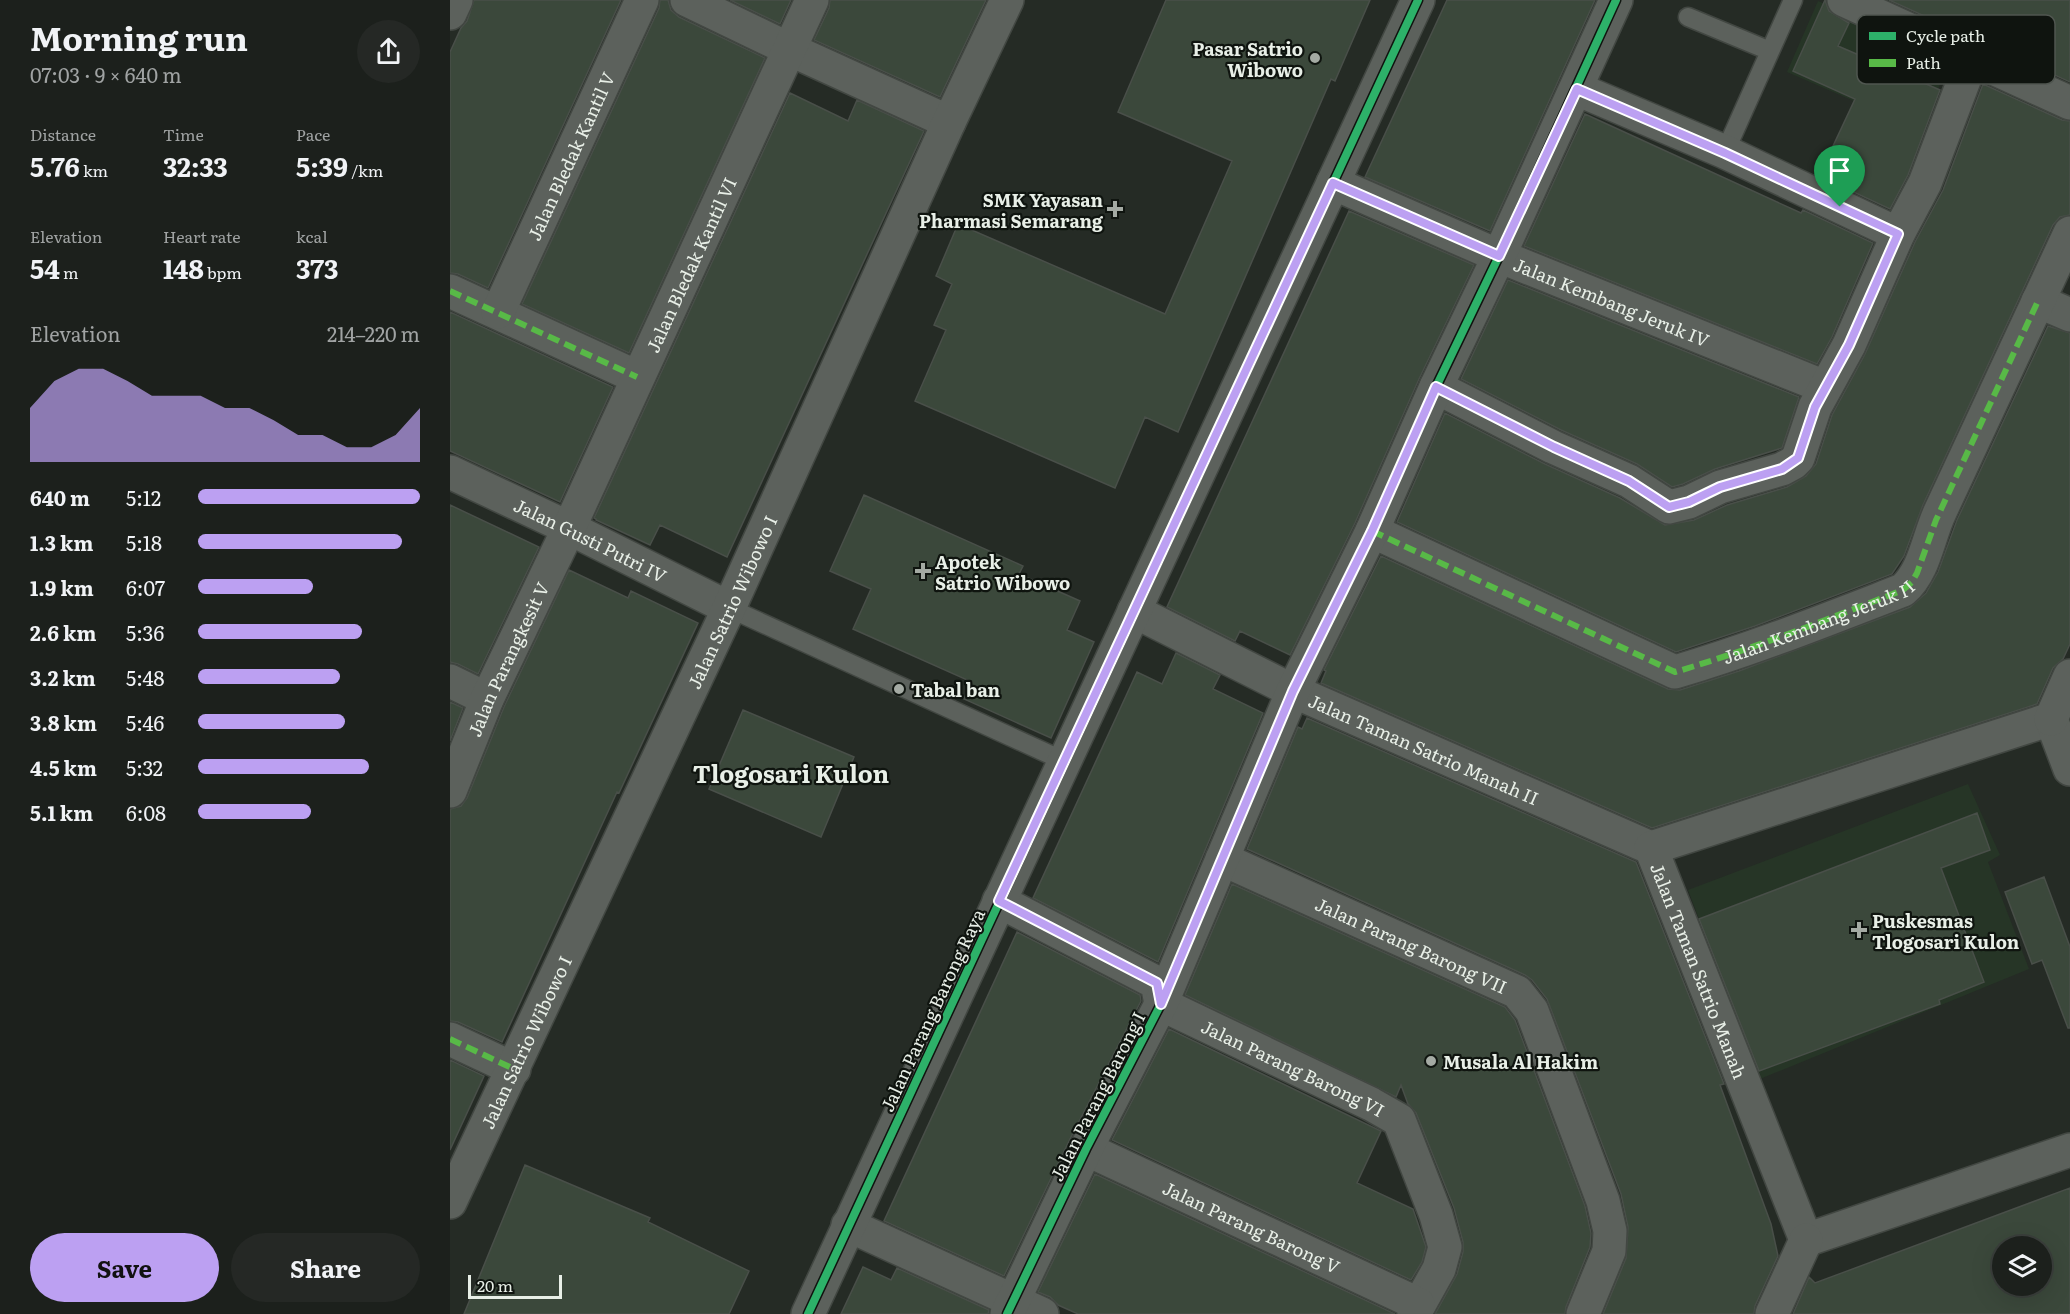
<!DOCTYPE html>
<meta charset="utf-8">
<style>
body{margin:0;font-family:Literata,serif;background:#252825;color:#f1f3f6;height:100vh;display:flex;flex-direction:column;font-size:22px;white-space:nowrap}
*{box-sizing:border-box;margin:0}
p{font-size:20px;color:#a0a3a3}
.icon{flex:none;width:33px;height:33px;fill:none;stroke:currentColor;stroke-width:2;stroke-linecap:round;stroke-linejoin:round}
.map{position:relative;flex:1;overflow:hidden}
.drawer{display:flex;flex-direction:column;background:#1c201c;width:450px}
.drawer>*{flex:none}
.controls{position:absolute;left:1542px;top:1236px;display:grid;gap:12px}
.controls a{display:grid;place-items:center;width:60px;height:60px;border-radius:50%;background:#1c201c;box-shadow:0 6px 24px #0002,0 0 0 2px #3a3e3b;font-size:30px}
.scale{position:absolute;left:18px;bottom:15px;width:94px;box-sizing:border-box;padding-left:6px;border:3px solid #e8efe7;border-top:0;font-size:16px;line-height:21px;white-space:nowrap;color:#e8efe7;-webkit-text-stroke:4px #0f140f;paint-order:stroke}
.pin{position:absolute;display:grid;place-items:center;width:51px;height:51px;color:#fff;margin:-62px -26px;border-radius:50% 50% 50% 0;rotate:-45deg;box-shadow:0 0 6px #0007}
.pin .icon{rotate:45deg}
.round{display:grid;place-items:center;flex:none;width:63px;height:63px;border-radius:32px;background:#252825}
.summary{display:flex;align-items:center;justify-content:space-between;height:102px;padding:0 30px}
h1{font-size:33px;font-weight:700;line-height:45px}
.stats{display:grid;grid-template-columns:repeat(3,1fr);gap:9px;height:102px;padding:6px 30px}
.stats div{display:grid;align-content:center}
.stats b{font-size:26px;font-weight:700}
.stats small{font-size:16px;font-weight:400}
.stats p{font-size:16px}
.chart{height:168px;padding:12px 30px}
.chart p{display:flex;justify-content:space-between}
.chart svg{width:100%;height:108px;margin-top:6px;fill:#bca0f2;opacity:.7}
.button{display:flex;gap:12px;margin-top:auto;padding:12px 30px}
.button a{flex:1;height:69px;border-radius:36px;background:#bca0f2;color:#111;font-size:24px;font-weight:700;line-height:69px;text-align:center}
.button a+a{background:#252825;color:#f1f3f6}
ul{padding:0 30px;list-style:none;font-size:20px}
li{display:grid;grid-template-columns:96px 72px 1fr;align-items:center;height:45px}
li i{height:15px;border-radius:8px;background:#bca0f2}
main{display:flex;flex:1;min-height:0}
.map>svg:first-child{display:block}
</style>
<main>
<section class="drawer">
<div class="summary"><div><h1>Morning run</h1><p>07:03 · 9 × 640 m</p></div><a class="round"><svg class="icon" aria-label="share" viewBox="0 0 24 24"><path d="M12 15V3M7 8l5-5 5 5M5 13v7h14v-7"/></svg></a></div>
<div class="stats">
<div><p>Distance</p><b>5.76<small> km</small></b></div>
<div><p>Time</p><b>32:33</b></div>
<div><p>Pace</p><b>5:39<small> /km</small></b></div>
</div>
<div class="stats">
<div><p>Elevation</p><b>54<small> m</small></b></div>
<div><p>Heart rate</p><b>148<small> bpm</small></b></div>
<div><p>kcal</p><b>373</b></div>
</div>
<div class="chart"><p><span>Elevation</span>214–220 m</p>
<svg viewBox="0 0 160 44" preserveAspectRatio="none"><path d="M0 44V22L10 11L20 6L30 6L40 11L50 17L60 17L70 17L80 22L90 22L100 27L110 33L120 33L130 38L140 38L150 33L160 22V44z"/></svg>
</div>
<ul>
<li><b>640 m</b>5:12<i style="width:100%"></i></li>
<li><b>1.3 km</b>5:18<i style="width:92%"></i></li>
<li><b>1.9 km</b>6:07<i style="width:52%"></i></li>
<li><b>2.6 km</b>5:36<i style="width:74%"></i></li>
<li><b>3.2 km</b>5:48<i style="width:64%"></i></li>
<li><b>3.8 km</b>5:46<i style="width:66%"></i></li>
<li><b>4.5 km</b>5:32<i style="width:77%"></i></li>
<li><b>5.1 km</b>6:08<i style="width:51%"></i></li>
</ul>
<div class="button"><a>Save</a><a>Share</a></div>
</section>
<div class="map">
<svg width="1620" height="1314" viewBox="0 0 1620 1314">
<rect width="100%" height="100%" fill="#252b25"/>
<path fill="#263526" d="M1368 1 1501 58 1471 130 1337 72Z
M1518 784 1550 855 1538 862 1579 969 1310 1079 1238 890Z"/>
<path fill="#3b483b" stroke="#494f49" stroke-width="1.5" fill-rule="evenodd" d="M24 0H171L38 288 8 274 0 273V52L11 28 17 21Z
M210 0H218L221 10 229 17 315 58 179 353 72 304 209 8Z
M280 0H341L330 24Z
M380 0H536L490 97 364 40 379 8Z
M716 0H920L885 81 881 79 728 432 695 417 665 488 465 401 496 330 484 325 502 284 486 276 508 224 715 314 782 161 668 112Z
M997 0H1145L1040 231 915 177Z
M1375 0 1379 11 1399 23 1388 46 1490 90 1458 175 1440 209 1369 176 1405 99 1343 71Z
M1439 0H1620V82Z
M1533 84 1612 120 1620 121V215L1610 217 1603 225 1473 505 1454 556 1442 574 1305 626 1226 652 947 522 995 413 1095 464 1170 498 1215 525 1244 520 1277 505 1337 487 1356 476 1366 464 1382 415 1415 354 1465 242 1493 190Z
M340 93 398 121 407 100 474 131 277 557 210 525 200 545 146 520V519L144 518Z
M1135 114 1351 213 1353 210 1423 243 1382 337 1367 364 1074 246Z
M899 211 1024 265 969 379 905 523 840 655 790 631 785 641 717 607Z
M1058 280 1349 397 1332 448 1265 469 1233 484 1222 487 1187 464 1111 430 1011 379Z
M0 312 163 387 110 502 0 451Z
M1598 326 1620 333V644L1613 659 1603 668 1587 704 1202 828 871 683 876 671 874 670 931 556 1218 689 1230 690 1289 671 1460 607 1476 593 1488 572 1507 520Z
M414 495 573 566 569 574 630 601 617 630 644 642 601 738 514 699 522 682 403 629 421 589 380 571Z
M0 505 89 547 28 674 8 664 0 662Z
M119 570 178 598 181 591 248 623 169 793 167 792 52 1042 8 1022 0 1021V809L11 806 17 798 54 707Z
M726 653 770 675 763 689 813 713 708 962 583 898 687 672 712 684Z
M0 702 13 708 0 741Z
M293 710 404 757 371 837 259 789Z
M857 718 1186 862 1274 1084 1270 1085 1321 1224 1328 1256 1305 1306 1304 1314H1153L1176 1258 1178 1227 1171 1194 1097 999 1082 980 1075 975 797 849 848 727 852 729Z
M1527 813 1540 850 1491 868 1534 982 1489 1000 1490 1004 1309 1071 1249 919Z
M1594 877 1620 947V1028H1618L1592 960 1582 964 1555 892Z
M782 884 1055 1007 1065 1020 1135 1206 1141 1233 1140 1247 1116 1307 1115 1314H985L1007 1274 1013 1252V1242L1004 1208 966 1113 958 1104 951 1085 946 1097 735 995Z
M567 932 690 995 691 1001 619 1141 554 1276 434 1221Z
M719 1029 931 1131 907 1183 963 1209 976 1247 972 1262 961 1280 662 1140Z
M0 1060 34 1076 0 1150Z
M75 1165 200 1218 198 1222 299 1271 279 1314H14Z
M645 1174 945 1314H628L608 1305 600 1297 588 1292Z
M1620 1188V1314H1343L1359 1277 1365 1283ZM1552 1246H1592V1286H1552Z
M413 1267 441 1280 447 1268 539 1310 538 1314H391Z"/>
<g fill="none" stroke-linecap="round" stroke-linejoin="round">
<defs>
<path id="service" d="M1238 17 1320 51
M1275 152 1343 0
M279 608 614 761"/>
<g id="minor">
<path d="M237 0 339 49 499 122"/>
<path d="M1394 0 1620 103"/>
<path d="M0 13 6 0"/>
<path d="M1127 89 1275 152 1448 234"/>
<path id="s1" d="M883 183 1049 256 1375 387"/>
<path d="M0 291 187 377"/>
<path d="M1588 301 1620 315"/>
<path id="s2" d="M48 312 192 0"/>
<path d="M986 387 1103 447 1179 481 1219 507 1239 502 1270 487 1332 469 1343 463 1348 458 1365 407 1399 345 1448 234 1475 183 1516 75 1524 60"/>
<path id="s3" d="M0 472 119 528 279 608"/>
<path d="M922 531 1225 672C1303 649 1378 619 1453 590 1475 571 1478 537 1490 512 1533 419 1577 326 1620 233"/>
<path id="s4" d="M684 611 843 691 1201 848"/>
<path d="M0 681 37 699"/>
<path id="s5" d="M1601 719 1201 848 1356 1240 1620 1150"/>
<path d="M1601 719 1620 769"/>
<path d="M1601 719 1620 676"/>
<path id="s6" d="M0 791 37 699 119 528 362 0"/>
<path id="s7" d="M772 859 1067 992 1082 1011 1153 1201 1160 1231 1159 1251 1133 1314"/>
<path id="s8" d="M549 901 707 983 711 1004 921 1104 949 1120 986 1215 995 1247 989 1269 964 1314"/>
<path d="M0 1039 64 1069"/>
<path id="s9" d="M636 1149 968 1304"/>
<path id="s10" d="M0 1202 279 608 499 122 557 0"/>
<path d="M398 1225 592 1314"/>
<path d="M358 1314 968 0"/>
<path d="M557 1314 636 1149 711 1004 843 691 922 531 986 387 1049 256 1166 0"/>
<path d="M1322 1314 1356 1240"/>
</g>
</defs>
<use href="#service" stroke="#424742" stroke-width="21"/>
<use href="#minor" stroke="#424742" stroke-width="36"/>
<use href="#service" stroke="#5c615c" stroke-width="18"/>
<use href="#minor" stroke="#5c615c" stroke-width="33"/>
<g stroke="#58b947" stroke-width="6" stroke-dasharray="12 6" stroke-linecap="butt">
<path d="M0 291 187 377"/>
<path id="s11" d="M922 531 1225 672C1303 649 1378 619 1453 590L1462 582 1467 573 1486 520 1588 301"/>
<path d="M549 901 707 983 710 1003"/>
<path d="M0 1039 64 1069"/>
</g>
<defs>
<path id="cycleway" d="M358 1314 968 0
M557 1314 636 1149 711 1004 843 691 922 531 986 387 1049 256 1166 0"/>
</defs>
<use href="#cycleway" stroke="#0f140f" stroke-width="11"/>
<use href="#cycleway" stroke="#2db169" stroke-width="8"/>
</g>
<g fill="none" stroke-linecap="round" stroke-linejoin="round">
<defs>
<path id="route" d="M1127 89 1275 153 1448 234 1399 345 1365 407 1348 458 1332 469 1270 487 1239 502 1219 507 1179 481 1104 447 986 387 922 531 843 691 711 1004 707 983 549 901 883 183 1049 256Z"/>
</defs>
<use href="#route" stroke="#fff" stroke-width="12"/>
<use href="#route" stroke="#bca0f2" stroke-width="8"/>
</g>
<g fill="#a4aaa3" stroke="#0f140f" stroke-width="2">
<circle cx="865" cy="58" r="6"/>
<path d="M662 200h6v6h6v6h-6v6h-6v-6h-6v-6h6z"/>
<path d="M470 562h6v6h6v6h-6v6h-6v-6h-6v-6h6z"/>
<circle cx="449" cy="689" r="6"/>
<path d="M1406 921h6v6h6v6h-6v6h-6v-6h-6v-6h6z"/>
<circle cx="981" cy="1061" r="6"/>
</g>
<g text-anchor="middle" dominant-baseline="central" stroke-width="4.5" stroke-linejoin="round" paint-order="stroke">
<g font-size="18" font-weight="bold" fill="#e8efe7" stroke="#0f140f" text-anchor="start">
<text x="853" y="48" text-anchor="end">Pasar Satrio<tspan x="853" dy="21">Wibowo</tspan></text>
<text x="653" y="199" text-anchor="end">SMK Yayasan<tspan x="653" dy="21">Pharmasi Semarang</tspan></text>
<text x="485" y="561">Apotek<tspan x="485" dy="21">Satrio Wibowo</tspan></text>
<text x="461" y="689">Tabal ban</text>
<text x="1422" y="920">Puskesmas<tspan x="1422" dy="21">Tlogosari Kulon</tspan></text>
<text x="993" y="1061">Musala Al Hakim</text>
</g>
<g font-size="18" fill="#e8efe7" stroke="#0f140f">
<text stroke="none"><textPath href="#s2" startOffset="172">Jalan Bledak Kantil V</textPath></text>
<text stroke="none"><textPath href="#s6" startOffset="579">Jalan Bledak Kantil VI</textPath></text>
<text stroke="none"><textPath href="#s1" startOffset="303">Jalan Kembang Jeruk IV</textPath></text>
<text stroke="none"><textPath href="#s3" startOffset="156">Jalan Gusti Putri IV</textPath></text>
<text stroke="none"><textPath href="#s10" startOffset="663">Jalan Satrio Wibowo I</textPath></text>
<text stroke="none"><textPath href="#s11" startOffset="486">Jalan Kembang Jeruk II</textPath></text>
<text stroke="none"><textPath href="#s6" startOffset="144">Jalan Parangkesit V</textPath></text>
<text stroke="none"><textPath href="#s4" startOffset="321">Jalan Taman Satrio Manah II</textPath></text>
<text stroke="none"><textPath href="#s7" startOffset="208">Jalan Parang Barong VII</textPath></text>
<text stroke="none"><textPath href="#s5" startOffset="552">Jalan Taman Satrio Manah</textPath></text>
<text transform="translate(482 1010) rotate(-65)">Jalan Parang Barong Raya</text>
<text stroke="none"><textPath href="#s10" startOffset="177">Jalan Satrio Wibowo I</textPath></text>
<text stroke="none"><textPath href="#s8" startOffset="346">Jalan Parang Barong VI</textPath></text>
<text transform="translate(647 1096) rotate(-63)">Jalan Parang Barong I</text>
<text stroke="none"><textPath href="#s9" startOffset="183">Jalan Parang Barong V</textPath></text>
</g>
<g font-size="24" font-weight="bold" fill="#e8efe7" stroke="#0f140f">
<text x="341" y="772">Tlogosari Kulon</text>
</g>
</g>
<rect x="1407" y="15" width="198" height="69" rx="9" fill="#0f140f" stroke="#505650" stroke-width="1.5"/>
<rect x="1419" y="32" width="27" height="8" fill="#2db169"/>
<rect x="1419" y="59" width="27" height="8" fill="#58b947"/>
<g font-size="16" fill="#e8efe7">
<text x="1456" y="42">Cycle path</text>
<text x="1456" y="69">Path</text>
</g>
</svg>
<div class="controls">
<a><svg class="icon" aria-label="layers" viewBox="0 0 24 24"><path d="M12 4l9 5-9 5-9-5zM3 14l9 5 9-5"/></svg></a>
</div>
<div class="scale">20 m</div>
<div class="pin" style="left:1390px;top:207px;background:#1e9e55"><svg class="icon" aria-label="arrive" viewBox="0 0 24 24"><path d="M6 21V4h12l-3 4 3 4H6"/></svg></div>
</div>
</main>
